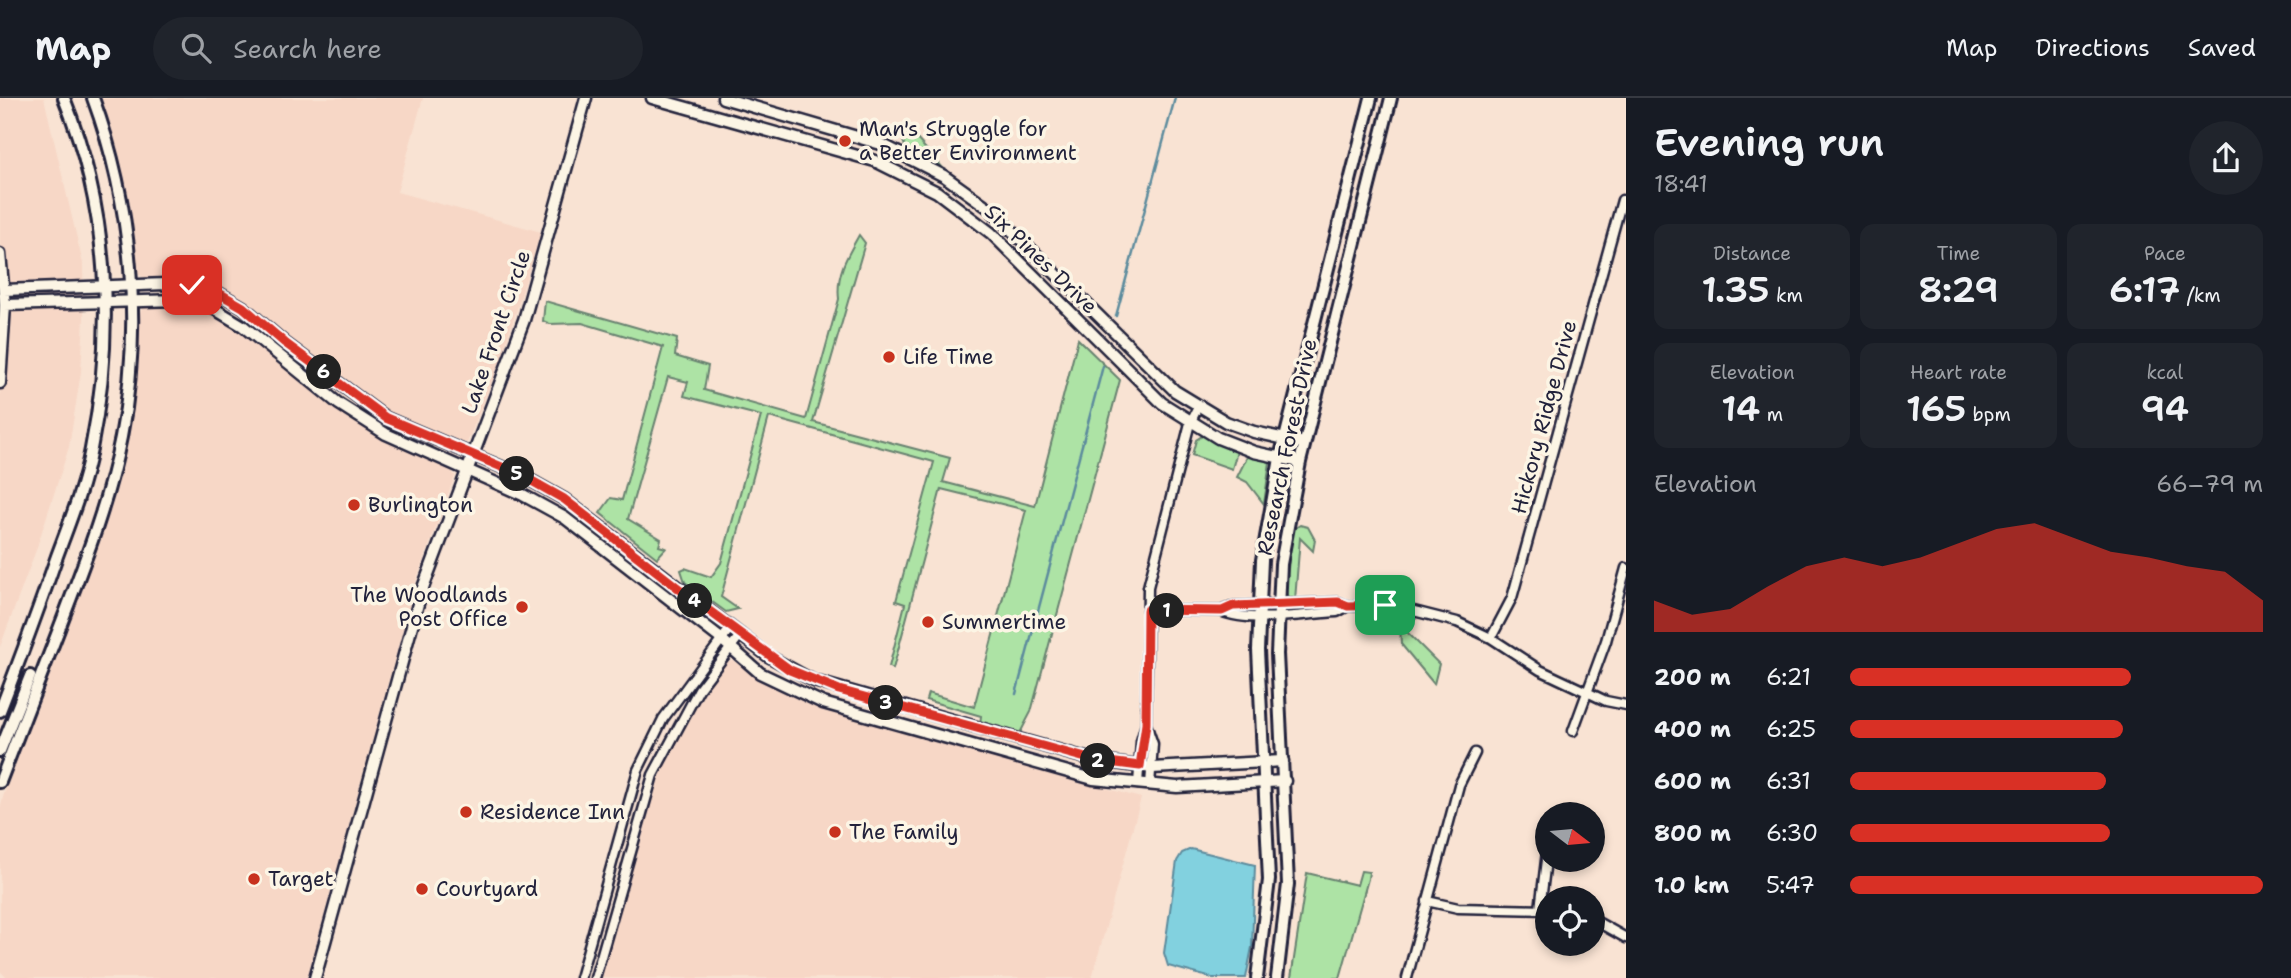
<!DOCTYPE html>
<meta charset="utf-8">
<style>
body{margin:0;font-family:"Shantell Sans",sans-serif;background:#20242c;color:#f1f3f6;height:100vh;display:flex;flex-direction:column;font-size:26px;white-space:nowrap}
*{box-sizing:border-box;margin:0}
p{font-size:23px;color:#9ea1a6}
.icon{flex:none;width:38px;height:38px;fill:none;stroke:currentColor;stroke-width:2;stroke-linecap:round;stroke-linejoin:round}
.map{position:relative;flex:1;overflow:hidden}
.sheet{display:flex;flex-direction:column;background:#171b24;width:665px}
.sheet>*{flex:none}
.needle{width:46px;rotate:106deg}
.controls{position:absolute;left:1535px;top:704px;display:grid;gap:14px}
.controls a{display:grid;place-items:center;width:70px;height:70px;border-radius:50%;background:#171b24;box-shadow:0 4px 10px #0003;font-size:35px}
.pin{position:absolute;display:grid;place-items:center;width:60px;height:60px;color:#fff;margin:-30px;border-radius:14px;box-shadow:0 4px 10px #0006}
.km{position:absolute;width:35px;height:35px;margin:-18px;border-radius:50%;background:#222;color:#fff;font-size:19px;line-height:35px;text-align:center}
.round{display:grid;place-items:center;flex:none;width:74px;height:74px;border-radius:37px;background:#20242c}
.summary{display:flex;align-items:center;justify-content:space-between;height:119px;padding:0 28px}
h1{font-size:38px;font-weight:600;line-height:52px}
.metrics{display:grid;grid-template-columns:repeat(3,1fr);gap:10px;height:119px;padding:7px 28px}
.metrics div{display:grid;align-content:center;border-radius:14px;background:#20242c;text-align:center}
.metrics b{font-size:35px;font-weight:600}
.metrics small{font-size:19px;font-weight:400}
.metrics p{font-size:19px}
.chart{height:196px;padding:14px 28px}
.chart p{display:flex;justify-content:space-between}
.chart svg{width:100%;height:126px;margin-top:7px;fill:#d93025;opacity:.7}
ul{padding:0 28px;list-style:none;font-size:23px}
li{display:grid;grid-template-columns:112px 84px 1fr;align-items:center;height:52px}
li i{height:18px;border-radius:9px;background:#d93025}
header{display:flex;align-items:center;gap:42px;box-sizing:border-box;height:98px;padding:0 35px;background:#171b24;border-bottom:2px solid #363941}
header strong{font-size:33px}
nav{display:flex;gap:38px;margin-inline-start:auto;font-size:24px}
.search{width:490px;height:63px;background:#20242c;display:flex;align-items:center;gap:18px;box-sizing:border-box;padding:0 24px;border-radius:38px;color:#9ea1a6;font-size:26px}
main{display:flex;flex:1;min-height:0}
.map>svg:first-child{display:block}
</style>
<header>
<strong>Map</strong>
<div class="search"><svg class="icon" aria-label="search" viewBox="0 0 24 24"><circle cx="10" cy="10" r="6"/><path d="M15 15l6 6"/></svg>Search here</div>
<nav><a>Map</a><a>Directions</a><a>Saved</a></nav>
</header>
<main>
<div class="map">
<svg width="1626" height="880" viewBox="0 0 1626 880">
<rect width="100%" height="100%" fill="#f9e3d3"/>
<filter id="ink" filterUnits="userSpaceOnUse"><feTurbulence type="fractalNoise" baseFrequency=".0143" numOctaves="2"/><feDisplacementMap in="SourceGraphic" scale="14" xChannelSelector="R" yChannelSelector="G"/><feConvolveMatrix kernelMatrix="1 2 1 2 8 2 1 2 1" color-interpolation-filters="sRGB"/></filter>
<g filter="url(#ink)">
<path fill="#f7d7c6" d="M0 0H44L83 166 84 220 81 274 69 349 36 452 0 549Z
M98 0H423L397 94 541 134 502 259 467 345 458 348 390 316 358 295 256 214 198 184 148 182 138 176 118 66Z
M147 206H177L211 214 231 225 358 324 385 341 450 370 455 378 416 483 307 880H7L0 873V710L11 671 108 412 122 364 135 285 136 217Z
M732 562 789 596 842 617 1141 700 1092 880H599L653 685 672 644 699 598 727 564Z"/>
<path fill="#ade3a5" stroke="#688270" stroke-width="2" d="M907 30 943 70 906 51 903 43Z
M859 137 865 145 813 324 950 360 943 384 1035 408 1078 241 1120 282 1031 614 1019 637 980 626 981 618 926 602 928 595 974 609 1026 412 941 391 893 571 889 569 905 506 896 503 934 364 769 319 721 499 738 511 726 514 685 484 681 472 685 470 711 479 721 465 761 318 684 298 688 284 668 279 628 421 661 441 659 448 666 450 657 460 600 415 611 400 622 402 663 249 582 225 550 226 543 223 545 203 677 241 675 258 708 268 704 292 806 321 839 201C836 176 847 158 859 137Z
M1204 337 1237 353 1232 371 1192 357 1196 342Z
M1249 355 1265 359 1270 364 1264 406 1247 384 1237 379Z
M1300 427 1308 429 1315 442 1313 453 1300 440 1295 502 1287 498 1286 491 1292 432Z
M1400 527 1439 566 1434 586 1401 546Z
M1361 773 1369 774 1368 781 1340 880H1291L1307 775 1357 787Z"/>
<path fill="#82d1df" stroke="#5c8b9d" stroke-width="2" d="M1191 751 1255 767 1252 849 1246 880H1212L1168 868 1164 855 1177 763 1182 755Z"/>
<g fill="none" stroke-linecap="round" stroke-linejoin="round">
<path stroke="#5c8b9d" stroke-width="2.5" d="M1116 218 1175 0
M1016 596 1103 268"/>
<defs>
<path id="minor" d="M1147 512 1221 513 1233 508 1338 504 1348 508 1398 509 1457 524 1491 540 1540 572 1606 603 1626 607
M1221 513C1250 526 1305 516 1337 514L1348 508
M1491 540 1512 500 1622 102 1626 103
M1146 626 1153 646 1150 687
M1573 633 1606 543 1626 470
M1138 686 1141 643 1146 626 1148 489 1190 325 1199 307
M1427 803 1458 810 1547 812
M1540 811 1547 754
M1592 821 1626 840
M580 880 638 672 663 621 731 529
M595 880 653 677 699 591 741 536
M1407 880 1459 687 1475 655"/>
<path id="tertiary" d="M652 0 875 63 937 94 991 135 1162 305 1218 340 1254 354 1300 364
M723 0 881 46 944 78 990 111 1175 293 1226 324 1254 334 1304 345
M0 156 5 207 0 285
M4 192 166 186 192 187 217 194 243 209 285 245 386 320 523 378 564 401 768 558 814 583 1093 662 1152 670 1283 663
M5 207 178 202 213 210 243 228 339 306 386 336 523 397 565 420 721 541 760 575 823 605 1093 681 1177 689 1285 683
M315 880 421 495 524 222 586 0"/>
<path id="secondary" d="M0 613C20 561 39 510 57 458 70 423 84 388 91 351 115 233 109 112 64 0
M0 653 30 578
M0 684C20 633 39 582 59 531 83 468 108 406 121 339 143 228 132 106 93 0
M1257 880 1269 782 1258 552 1262 462 1280 360 1371 0
M1277 880 1288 786 1277 556 1281 466 1300 364 1391 0"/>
</defs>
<use href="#minor" stroke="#22223b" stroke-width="13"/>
<use href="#tertiary" stroke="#22223b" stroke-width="15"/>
<use href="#secondary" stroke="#22223b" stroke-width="16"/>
<use href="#minor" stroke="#fcf5e5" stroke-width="8"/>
<use href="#tertiary" stroke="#fcf5e5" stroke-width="10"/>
<use href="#secondary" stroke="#fcf5e5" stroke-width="10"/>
</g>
</g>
<g fill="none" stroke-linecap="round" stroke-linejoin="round" filter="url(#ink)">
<defs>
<path id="route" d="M192 187 217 194 243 209 285 245 386 320 523 378 564 401 682 493 790 572 839 592 1093 662 1140 668 1146 626 1147 512 1222 513 1233 508 1338 504 1348 508 1385 507"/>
</defs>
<use href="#route" stroke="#fff" stroke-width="14"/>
<use href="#route" stroke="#d93025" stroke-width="9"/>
</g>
<g fill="#c8321e" stroke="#fcf5e5" stroke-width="2.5">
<circle cx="845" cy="43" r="7"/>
<circle cx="889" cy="259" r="7"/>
<circle cx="354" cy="407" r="7"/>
<circle cx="522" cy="509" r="7"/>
<circle cx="928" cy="524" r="7"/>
<circle cx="466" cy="714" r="7"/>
<circle cx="835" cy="734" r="7"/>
<circle cx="254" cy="781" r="7"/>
<circle cx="422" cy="791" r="7"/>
</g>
<g text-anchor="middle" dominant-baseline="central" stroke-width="7" stroke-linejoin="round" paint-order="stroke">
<g font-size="21" fill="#22223b" stroke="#fcf5e5" text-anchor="start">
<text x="859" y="31">Man's Struggle for<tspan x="859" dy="24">a Better Environment</tspan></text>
<text x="903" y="259">Life Time</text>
<text x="368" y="407">Burlington</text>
<text x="508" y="497" text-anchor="end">The Woodlands<tspan x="508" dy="24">Post Office</tspan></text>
<text x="942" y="524">Summertime</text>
<text x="480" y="714">Residence Inn</text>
<text x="849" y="734">The Family</text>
<text x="268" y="781">Target</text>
<text x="436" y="791">Courtyard</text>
</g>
<g font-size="21" fill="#22223b" stroke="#fcf5e5">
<text transform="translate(1041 161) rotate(44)">Six Pines Drive</text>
<text transform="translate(496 234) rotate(-71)">Lake Front Circle</text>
<text transform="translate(1544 319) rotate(-75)">Hickory Ridge Drive</text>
<text transform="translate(1287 349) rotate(-78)">Research Forest Drive</text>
</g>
</g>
</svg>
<div class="controls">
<a><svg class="needle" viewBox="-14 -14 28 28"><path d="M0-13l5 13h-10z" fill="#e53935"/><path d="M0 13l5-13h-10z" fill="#9ea1a6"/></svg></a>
<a><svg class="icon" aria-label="locate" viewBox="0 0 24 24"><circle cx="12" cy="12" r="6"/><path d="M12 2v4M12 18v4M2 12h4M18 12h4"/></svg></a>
</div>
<div class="pin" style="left:1385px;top:507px;background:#1e9e55"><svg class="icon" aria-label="arrive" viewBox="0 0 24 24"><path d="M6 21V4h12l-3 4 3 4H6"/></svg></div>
<div class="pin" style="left:192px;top:187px;background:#d93025"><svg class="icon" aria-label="check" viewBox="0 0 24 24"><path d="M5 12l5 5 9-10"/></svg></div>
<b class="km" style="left:1167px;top:513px">1</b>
<b class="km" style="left:1098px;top:663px">2</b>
<b class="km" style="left:886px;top:605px">3</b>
<b class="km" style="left:695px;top:503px">4</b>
<b class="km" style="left:517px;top:376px">5</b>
<b class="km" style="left:324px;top:274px">6</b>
</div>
<section class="sheet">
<div class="summary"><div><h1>Evening run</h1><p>18:41</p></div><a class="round"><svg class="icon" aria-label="share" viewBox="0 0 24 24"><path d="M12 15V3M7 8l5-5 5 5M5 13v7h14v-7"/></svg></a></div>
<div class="metrics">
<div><p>Distance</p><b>1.35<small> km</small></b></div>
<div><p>Time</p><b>8:29</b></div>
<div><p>Pace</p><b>6:17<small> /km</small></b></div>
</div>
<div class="metrics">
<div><p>Elevation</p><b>14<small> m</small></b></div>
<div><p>Heart rate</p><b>165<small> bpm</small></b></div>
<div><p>kcal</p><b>94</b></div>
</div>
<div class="chart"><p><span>Elevation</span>66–79 m</p>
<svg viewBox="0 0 160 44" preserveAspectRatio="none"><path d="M0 44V33L10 38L20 36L30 28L40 21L50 18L60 21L70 18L80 13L90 8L100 6L110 11L120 16L130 18L140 21L150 23L160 33V44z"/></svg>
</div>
<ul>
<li><b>200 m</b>6:21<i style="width:68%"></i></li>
<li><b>400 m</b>6:25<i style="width:66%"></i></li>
<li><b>600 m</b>6:31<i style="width:62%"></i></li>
<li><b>800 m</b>6:30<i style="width:63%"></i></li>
<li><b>1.0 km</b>5:47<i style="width:100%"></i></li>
</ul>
</section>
</main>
